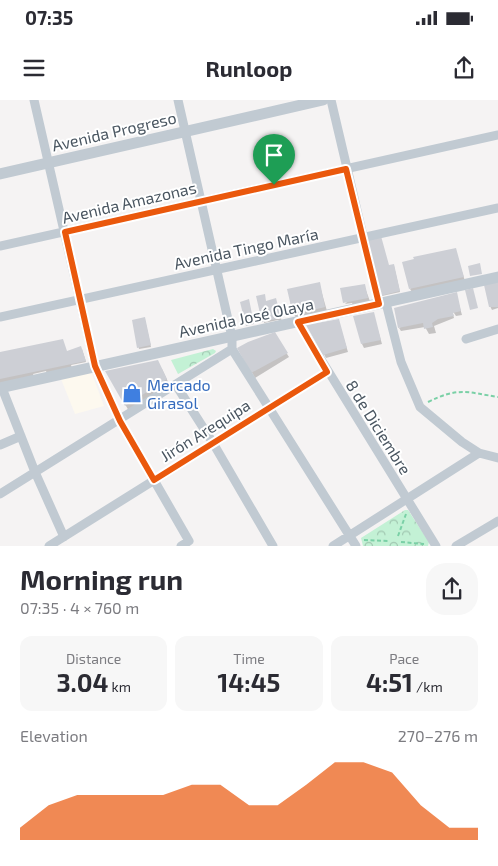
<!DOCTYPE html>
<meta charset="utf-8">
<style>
body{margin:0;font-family:"Exo 2",sans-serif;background:#f7f7f7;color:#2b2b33;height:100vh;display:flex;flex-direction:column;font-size:19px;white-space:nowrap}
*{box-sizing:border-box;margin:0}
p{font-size:16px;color:#7c7c81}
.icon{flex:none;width:28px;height:28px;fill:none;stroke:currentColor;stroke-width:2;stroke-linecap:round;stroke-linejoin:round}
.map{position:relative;height:446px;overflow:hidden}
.side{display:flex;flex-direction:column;background:#fff;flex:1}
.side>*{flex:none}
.pin{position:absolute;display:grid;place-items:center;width:42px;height:42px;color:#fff;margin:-51px -21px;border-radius:50% 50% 50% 0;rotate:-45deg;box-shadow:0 0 5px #0007}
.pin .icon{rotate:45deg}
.round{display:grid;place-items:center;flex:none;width:52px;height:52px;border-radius:20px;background:#f7f7f7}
.headline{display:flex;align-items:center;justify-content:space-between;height:85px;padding:0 20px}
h1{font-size:28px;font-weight:700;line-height:38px}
.stats{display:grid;grid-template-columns:repeat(3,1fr);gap:8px;height:85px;padding:5px 20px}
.stats div{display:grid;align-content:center;border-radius:12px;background:#f7f7f7;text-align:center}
.stats b{font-size:25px;font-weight:700}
.stats small{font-size:14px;font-weight:400}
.stats p{font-size:14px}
.chart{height:140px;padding:10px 20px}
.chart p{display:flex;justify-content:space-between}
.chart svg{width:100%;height:90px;margin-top:5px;fill:#ea580c;opacity:.7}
.status{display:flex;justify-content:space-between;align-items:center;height:35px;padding:0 25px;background:#fff;direction:ltr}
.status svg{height:14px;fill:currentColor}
header{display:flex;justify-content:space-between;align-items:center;height:65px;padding:0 20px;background:#fff;font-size:22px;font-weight:700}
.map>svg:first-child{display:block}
</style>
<div class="status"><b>07:35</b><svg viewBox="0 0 49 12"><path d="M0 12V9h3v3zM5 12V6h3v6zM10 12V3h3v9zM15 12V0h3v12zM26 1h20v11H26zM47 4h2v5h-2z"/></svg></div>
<header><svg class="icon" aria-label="menu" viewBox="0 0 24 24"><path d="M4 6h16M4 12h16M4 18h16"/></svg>Runloop<svg class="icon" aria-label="share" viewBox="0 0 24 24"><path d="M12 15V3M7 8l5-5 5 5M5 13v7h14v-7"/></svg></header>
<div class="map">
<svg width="498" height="446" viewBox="0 0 498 446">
<defs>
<pattern id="forest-crowns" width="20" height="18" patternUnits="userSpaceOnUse" patternTransform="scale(1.25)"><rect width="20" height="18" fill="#c3f1d5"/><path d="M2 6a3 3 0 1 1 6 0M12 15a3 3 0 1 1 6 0" fill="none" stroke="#a0c6b0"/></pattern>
</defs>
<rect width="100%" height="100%" fill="#f5f3f3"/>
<path fill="#fdf9ef" d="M91 271 104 306 75 314 61 279Z"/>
<path fill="url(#forest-crowns)" d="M213 249 216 251 215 253 178 274 171 260Z
M405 410H408L429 442 428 446H363L361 438Z"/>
<path fill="#0003" d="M455 150 465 181 412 192 410 189Z
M388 166H394L400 192 382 196Z
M319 183 327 211 296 218 294 214Z
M498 184V208L492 210 490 206Z
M364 185 371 204 354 207 352 203 345 204Z
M456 194 462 215 456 216 452 210 454 218 434 226 436 233 429 234 425 227 401 231 399 228Z
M266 202 277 203 282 222 278 220 264 223Z
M373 213 382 244 364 248 362 244Z
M145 220 151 247 139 249 133 221Z
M338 220 348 252 326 258 308 226Z
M274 234 289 257 255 278 239 249Z
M82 249 86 262 71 265 72 268 48 276 46 271 33 274 35 279 0 286V253L67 252Z
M162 269 171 288 130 313 107 272Z"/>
<path fill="#cdcfd5" d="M381 136 389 165 394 164 400 191 380 196 368 140Z
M456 148 464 177 409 189 402 162 414 159 413 157Z
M480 163 482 174 470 176 468 166Z
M320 182 325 207 293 215 287 189Z
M498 182V207H489L484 185Z
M365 184 368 198 343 203 340 188Z
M473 188 478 208 470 210 465 190Z
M457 192 461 211 453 213 454 216 438 219 432 223 433 227 424 229 423 223 398 228 394 208Z
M265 194 266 201 276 198 281 218 262 222 256 196Z
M249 199 254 224 246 226 240 202Z
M374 212 381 240 361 244 353 216Z
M145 217 151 245 137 248 132 220Z
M339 219 347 248 323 255 306 225Z
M275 232 288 253 251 273 237 248 248 242Z
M63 239 67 251 81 246 86 261 0 279V252Z
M158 260 167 279 125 306 105 271Z"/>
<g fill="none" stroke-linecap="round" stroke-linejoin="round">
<path stroke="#7ad0a6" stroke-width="2" stroke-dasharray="4 2.5" stroke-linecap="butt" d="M428 302C458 287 467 292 498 297
M398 436 406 414
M364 440 388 441
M401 442 424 444"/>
<path stroke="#c1cad2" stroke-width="9" d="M34 0 95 266 120 321 189 441 181 446
M178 0 232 237V249L356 446
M331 0 379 204
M0 146 498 35
M386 203 401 262 420 307 462 342 479 353 498 358
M0 217 498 108
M298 222 436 446
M466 239 498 229
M176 285 213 343 273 446
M2 288 35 372 64 437
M0 345 21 336
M0 394 232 249
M49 446 327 272
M333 446 479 353
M456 446 498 421"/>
<path stroke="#c1cad2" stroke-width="11" d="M0 74 323 0
M0 288 498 177"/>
</g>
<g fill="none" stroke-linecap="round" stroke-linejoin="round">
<defs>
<path id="route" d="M346 69 379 204 298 222 327 272 154 380 120 321 95 266 65 132Z"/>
</defs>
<use href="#route" stroke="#fff" stroke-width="10"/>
<use href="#route" stroke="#ea580c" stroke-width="6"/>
</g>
<defs>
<symbol id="shop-bare" viewBox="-9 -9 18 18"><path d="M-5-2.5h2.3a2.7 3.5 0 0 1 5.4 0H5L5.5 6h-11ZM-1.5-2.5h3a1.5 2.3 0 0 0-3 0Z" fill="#3f7fe0" stroke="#fff" stroke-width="2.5" paint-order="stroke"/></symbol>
</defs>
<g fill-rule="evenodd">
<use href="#shop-bare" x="118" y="279" width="28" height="28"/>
</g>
<g text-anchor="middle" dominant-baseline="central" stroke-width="4" stroke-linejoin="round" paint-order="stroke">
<g font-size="16" fill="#4a5661" stroke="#fff">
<text transform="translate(114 31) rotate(-13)">Avenida Progreso</text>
<text transform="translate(129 102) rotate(-13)">Avenida Amazonas</text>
<text transform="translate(246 148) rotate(-12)">Avenida Tingo María</text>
<text transform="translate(246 217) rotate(-12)">Avenida José Olaya</text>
<text transform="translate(379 327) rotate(58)">8 de Diciembre</text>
<text transform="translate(205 330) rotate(-32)">Jirón Arequipa</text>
</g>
<g font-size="16" fill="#366cbe" stroke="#fff" text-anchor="start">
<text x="147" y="284">Mercado<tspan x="147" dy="18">Girasol</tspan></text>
</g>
</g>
</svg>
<div class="pin" style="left:274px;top:85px;background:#1e9e55"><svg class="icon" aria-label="arrive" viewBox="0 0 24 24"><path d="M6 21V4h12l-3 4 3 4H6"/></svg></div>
</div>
<section class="side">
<div class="headline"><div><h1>Morning run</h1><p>07:35 · 4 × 760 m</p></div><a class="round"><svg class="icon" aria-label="share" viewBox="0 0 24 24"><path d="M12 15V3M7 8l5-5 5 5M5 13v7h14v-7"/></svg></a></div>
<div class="stats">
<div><p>Distance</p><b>3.04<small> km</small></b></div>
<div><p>Time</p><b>14:45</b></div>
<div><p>Pace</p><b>4:51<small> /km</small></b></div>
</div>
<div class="chart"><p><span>Elevation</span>270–276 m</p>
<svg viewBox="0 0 160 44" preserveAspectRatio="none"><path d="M0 44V38L10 27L20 22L30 22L40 22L50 22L60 17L70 17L80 27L90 27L100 17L110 6L120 6L130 11L140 27L150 38L160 38V44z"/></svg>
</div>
</section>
